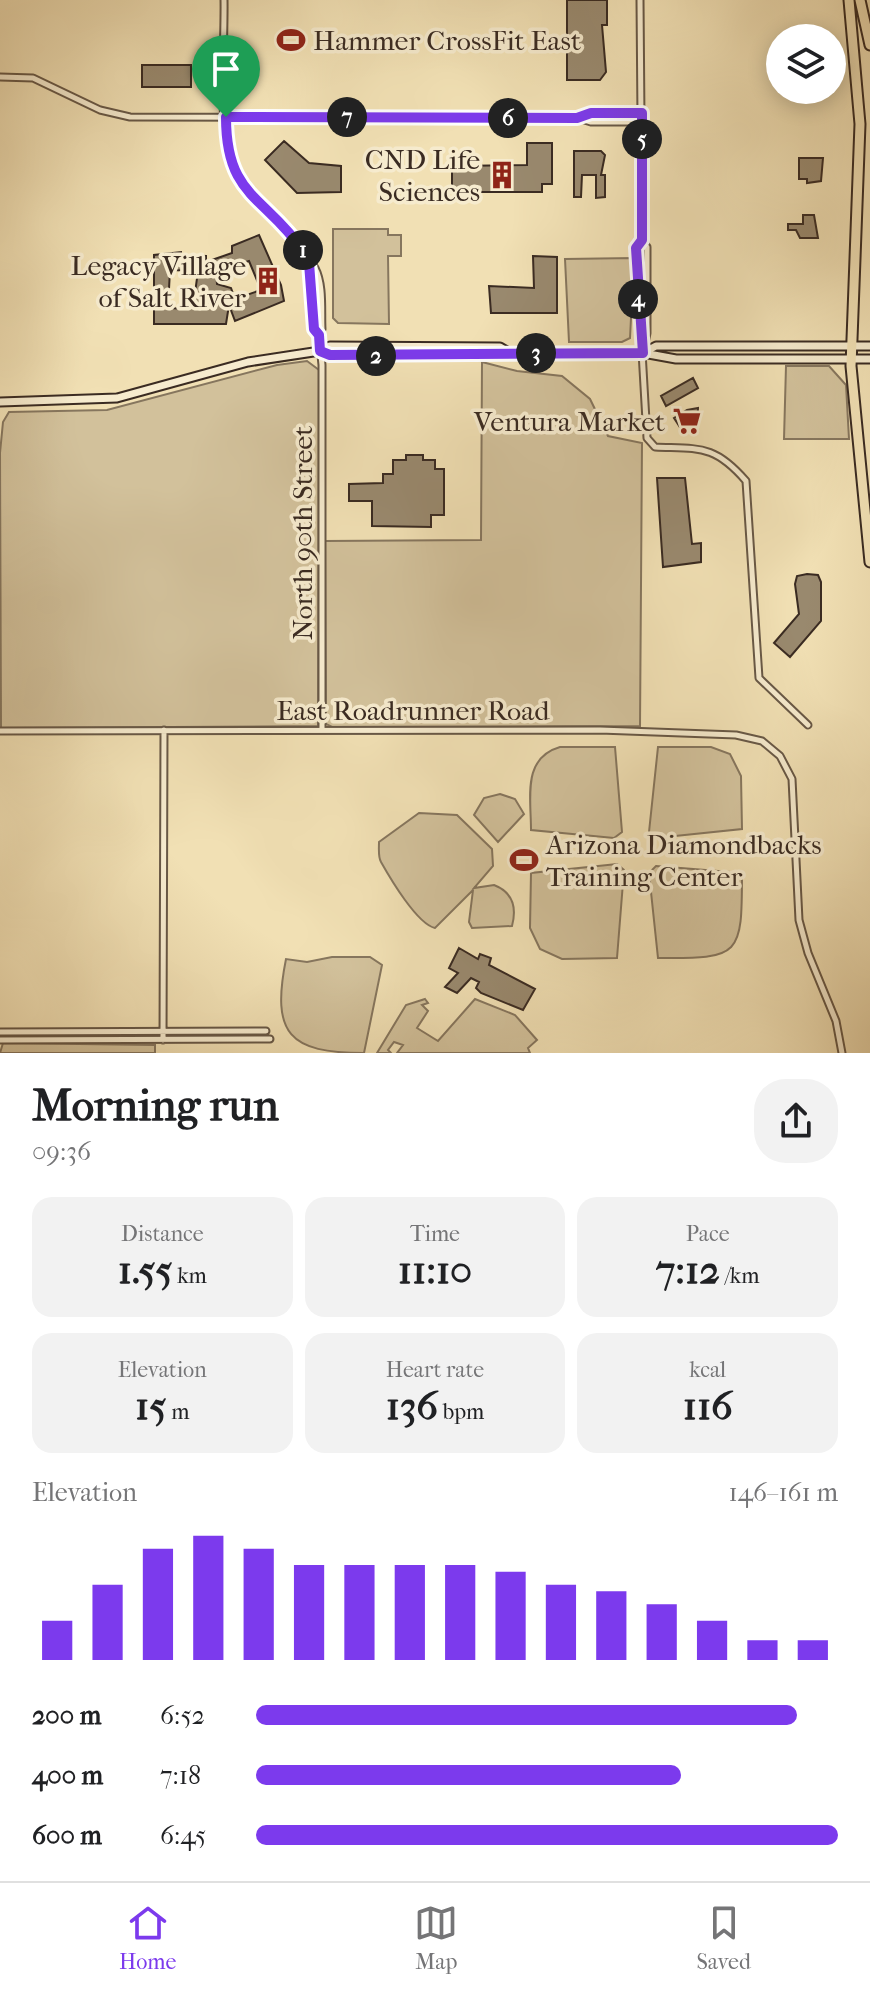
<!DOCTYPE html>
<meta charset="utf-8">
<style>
body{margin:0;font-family:"IM FELL French Canon",serif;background:#f2f2f2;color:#202124;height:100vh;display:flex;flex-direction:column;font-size:30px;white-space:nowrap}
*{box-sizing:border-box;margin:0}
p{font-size:26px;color:#757577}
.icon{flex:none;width:44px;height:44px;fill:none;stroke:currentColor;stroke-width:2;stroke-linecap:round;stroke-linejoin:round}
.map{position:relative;height:1053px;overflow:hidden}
.panel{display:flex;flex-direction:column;background:#fff;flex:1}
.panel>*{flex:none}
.buttons{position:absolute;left:766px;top:24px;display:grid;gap:16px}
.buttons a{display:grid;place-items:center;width:80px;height:80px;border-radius:50%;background:#fff;box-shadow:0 4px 20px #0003;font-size:40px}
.pin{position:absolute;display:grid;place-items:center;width:68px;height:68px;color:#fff;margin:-82px -34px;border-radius:50% 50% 50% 0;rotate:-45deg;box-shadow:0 0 8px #0007}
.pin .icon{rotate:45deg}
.km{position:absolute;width:40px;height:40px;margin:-20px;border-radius:50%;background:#222;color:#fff;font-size:22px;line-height:40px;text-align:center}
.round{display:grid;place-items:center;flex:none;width:84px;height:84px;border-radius:32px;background:#f2f2f2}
.overview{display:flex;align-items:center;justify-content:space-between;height:136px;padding:0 32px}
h1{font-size:44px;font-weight:700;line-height:60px}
.metrics{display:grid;grid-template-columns:repeat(3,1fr);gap:12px;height:136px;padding:8px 32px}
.metrics div{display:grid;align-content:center;border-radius:20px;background:#f2f2f2;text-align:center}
.metrics b{font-size:40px;font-weight:700}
.metrics small{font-size:22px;font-weight:400}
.metrics p{font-size:22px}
.chart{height:224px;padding:16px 32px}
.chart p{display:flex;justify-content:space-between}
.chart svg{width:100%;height:144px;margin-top:8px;stroke:#7c3aed;stroke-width:6}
ul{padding:0 32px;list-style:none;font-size:26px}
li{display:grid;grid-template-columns:128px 96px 1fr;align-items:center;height:60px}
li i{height:20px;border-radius:10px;background:#7c3aed}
.menu{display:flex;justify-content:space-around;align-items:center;height:112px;border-top:2px solid #e0e0e0;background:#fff;font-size:22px;color:#757577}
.menu a{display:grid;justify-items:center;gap:4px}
.menu .selected{color:#7c3aed}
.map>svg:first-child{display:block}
</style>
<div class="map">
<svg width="870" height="1053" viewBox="0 0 870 1053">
<rect width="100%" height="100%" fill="#f1e0b4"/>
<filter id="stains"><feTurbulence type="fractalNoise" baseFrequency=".0025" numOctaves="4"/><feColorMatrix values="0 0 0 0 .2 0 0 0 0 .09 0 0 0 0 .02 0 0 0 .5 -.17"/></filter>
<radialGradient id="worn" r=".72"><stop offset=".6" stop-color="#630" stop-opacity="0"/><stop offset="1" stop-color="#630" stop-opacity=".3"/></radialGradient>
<path fill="#d2c19b" stroke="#86765e" stroke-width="2" d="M333 229H388V235H401V256H388L389 324 338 323 333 318Z
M634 258 630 338 622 342H569L565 259Z
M307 361 319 370 318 726 1 728 0 453 3 422 9 412 107 410 277 365Z
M482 362 517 371 562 376 590 399 608 436 642 443 640 726 332 727 326 724 325 541 481 540Z
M786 366H829L846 385 849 439H784Z
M560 747H615L622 832 614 838 531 830C531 797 522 758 560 747Z
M658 747H711L730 754 741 776 742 829 656 838 649 832Z
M500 794 515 799 524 814 498 842 474 815 484 798Z
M419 813 457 815 492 849 493 866 474 888 494 885C512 892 517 907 512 926L472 928 469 922 473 890 435 928C417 924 390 878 381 862 378 857 379 849 379 842Z
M617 864 624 870 617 958 562 959 540 949 530 928 531 873Z
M656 866 742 873C742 956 741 959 658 958L649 873Z
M332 957H370L382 965 364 1053C289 1053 271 1034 286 959L307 962Z
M425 999 428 1003 422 1005 428 1011 417 1028 438 1041 475 999 515 1015 537 1040 528 1048 530 1053H397L403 1045 394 1042 388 1050 391 1053H377L406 1005Z
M3 1043 155 1045V1053H0Z"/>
<path fill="#99896e" stroke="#3a2b22" stroke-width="2" fill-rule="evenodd" d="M567 0H607V25H602L606 72 600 80H567Z
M142 65H191V87H142Z
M284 141 309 163 341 166V192L297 193 265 160Z
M527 143H552V184H542V192H452V166L527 165Z
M574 151H601L605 155 601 175H605V197L596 198V175H582L581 197H574Z
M799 158H823L821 181 807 183V179H799Z
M803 215H814L818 238H800L796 230H788V224H803Z
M259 235 281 285 284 301 235 321 229 305 226 324H154V255L181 252V255L206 256V262L232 253V246ZM249 261 261 290 235 299 231 288 217 284 216 271ZM170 270 198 271 195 293H189V309L168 308Z
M533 256 557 257V313H491L489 286 534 288Z
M693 378 698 388 666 406 661 396Z
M698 408 697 424 683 432 674 418 687 410Z
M406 455H423V460H435V469H444V515H431V527L372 526V501H349V484L383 483V474H393V460H406Z
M657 478H685L692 544 701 543V562L663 567Z
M807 574 818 575 821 582V621L790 657 774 643 799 614 795 584 797 576Z
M459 948 478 959 480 954 491 958 489 965 535 989 523 1010 481 993 476 988 479 982 471 978 457 993 445 987 458 973 449 968Z"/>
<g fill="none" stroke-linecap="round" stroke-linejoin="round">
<defs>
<path id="minor" d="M224 0C225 42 217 136 233 171 250 209 295 232 315 268 324 285 321 311 322 329L319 335
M640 0 642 238 636 248 647 438 655 447C699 449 714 444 746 481L759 678 808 725
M0 77 33 78 100 110 130 117 577 118 591 113H642
M578 118 591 122H642
M642 241 647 247V333L644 348
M309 263 314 329 319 335 322 365V730
M0 731 600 730 736 735 762 741 780 756 792 779 799 920 808 953 836 1021 842 1053
M0 1032 266 1031
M0 1040 270 1039
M163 1040 164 730"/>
<path id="secondary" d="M320 351 330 355 643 353 676 359H870
M643 353 656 346H870
M0 402 117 398 248 362 320 351 330 346 500 347 510 353"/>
<path id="motorway" d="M849 0 860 124 851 366 870 562
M860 0 870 45"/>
</defs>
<use href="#minor" stroke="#685846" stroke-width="9"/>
<use href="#secondary" stroke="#3a2b22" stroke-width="11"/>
<use href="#motorway" stroke="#3a2b22" stroke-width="13"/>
<use href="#minor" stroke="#f6ebce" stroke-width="5"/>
<use href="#secondary" stroke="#f6ebce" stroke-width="7"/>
<use href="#motorway" stroke="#f1e0b4" stroke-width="9"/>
</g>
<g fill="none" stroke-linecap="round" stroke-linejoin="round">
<defs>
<path id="route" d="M591 113H642V240L636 248 643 353 330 355 320 351 319 335 314 329 309 263 304 252C265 195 226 198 226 117L577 118Z"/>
</defs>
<use href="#route" stroke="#fff" stroke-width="16"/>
<use href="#route" stroke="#7c3aed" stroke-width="10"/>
</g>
<defs>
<symbol id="stadium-bare" viewBox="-9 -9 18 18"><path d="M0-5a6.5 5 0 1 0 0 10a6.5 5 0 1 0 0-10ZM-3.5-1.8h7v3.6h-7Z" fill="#8f2418" stroke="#f6ebce" stroke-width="2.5" paint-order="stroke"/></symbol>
<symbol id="building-bare" viewBox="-9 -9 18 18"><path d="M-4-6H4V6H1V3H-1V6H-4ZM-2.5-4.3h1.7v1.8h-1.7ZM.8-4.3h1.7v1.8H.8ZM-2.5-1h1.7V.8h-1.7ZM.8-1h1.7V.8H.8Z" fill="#8f2418" stroke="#f6ebce" stroke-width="2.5" paint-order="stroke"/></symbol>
<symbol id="supermarket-bare" viewBox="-9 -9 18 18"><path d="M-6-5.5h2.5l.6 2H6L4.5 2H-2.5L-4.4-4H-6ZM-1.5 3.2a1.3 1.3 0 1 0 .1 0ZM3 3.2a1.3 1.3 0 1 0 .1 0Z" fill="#8f2418" stroke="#f6ebce" stroke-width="2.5" paint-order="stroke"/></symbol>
</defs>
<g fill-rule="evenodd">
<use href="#stadium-bare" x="271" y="20" width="40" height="40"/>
<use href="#building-bare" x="482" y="155" width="40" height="40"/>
<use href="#building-bare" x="248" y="261" width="40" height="40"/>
<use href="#supermarket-bare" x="667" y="401" width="40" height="40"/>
<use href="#stadium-bare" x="504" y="840" width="40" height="40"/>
</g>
<g text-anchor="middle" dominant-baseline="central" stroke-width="7" stroke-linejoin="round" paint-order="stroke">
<g font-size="28" fill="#3a2b22" stroke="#f6ebce" text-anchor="end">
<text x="313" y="40" text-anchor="start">Hammer CrossFit East</text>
<text x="480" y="159">CND Life<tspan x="480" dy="32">Sciences</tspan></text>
<text x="246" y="265">Legacy Village<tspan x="246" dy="32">of Salt River</tspan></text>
<text x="665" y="421">Ventura Market</text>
<text x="546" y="844" text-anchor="start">Arizona Diamondbacks<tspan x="546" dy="32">Training Center</tspan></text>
</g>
<g font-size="28" fill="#3a2b22" stroke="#f6ebce">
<text transform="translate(302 533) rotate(-90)">North 90th Street</text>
<text x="413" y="710">East Roadrunner Road</text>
</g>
</g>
<rect width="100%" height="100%" filter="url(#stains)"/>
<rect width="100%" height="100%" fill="url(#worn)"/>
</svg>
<div class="buttons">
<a><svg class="icon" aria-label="layers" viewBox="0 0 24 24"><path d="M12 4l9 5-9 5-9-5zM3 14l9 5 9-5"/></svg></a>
</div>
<div class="pin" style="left:226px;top:117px;background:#1e9e55"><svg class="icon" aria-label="arrive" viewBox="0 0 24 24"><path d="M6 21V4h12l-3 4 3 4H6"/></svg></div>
<b class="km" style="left:303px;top:250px">1</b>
<b class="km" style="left:376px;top:356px">2</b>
<b class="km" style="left:536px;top:353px">3</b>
<b class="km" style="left:638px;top:299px">4</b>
<b class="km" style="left:642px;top:139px">5</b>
<b class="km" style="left:508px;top:118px">6</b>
<b class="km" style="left:347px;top:117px">7</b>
</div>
<section class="panel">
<div class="overview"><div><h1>Morning run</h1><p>09:36</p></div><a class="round"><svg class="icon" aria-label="share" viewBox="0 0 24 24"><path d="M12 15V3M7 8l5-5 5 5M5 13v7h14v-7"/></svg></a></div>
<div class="metrics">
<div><p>Distance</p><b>1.55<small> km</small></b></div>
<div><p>Time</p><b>11:10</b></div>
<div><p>Pace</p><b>7:12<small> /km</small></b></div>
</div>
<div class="metrics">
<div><p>Elevation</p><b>15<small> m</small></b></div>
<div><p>Heart rate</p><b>136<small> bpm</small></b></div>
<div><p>kcal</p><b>116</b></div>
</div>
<div class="chart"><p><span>Elevation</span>146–161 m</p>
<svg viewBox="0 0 160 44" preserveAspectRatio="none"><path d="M5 44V32M15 44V21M25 44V10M35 44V6M45 44V10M55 44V15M65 44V15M75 44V15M85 44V15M95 44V17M105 44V21M115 44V23M125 44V27M135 44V32M145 44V38M155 44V38"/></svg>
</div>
<ul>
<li><b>200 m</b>6:52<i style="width:93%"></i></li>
<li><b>400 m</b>7:18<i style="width:73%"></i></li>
<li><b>600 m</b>6:45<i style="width:100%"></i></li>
</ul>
</section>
<nav class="menu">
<a class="selected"><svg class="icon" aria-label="home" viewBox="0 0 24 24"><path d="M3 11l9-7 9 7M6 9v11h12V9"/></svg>Home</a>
<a><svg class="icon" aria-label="map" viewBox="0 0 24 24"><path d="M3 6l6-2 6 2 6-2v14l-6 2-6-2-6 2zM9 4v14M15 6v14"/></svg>Map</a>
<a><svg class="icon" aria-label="saved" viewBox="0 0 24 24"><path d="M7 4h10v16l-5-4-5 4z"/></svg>Saved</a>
</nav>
